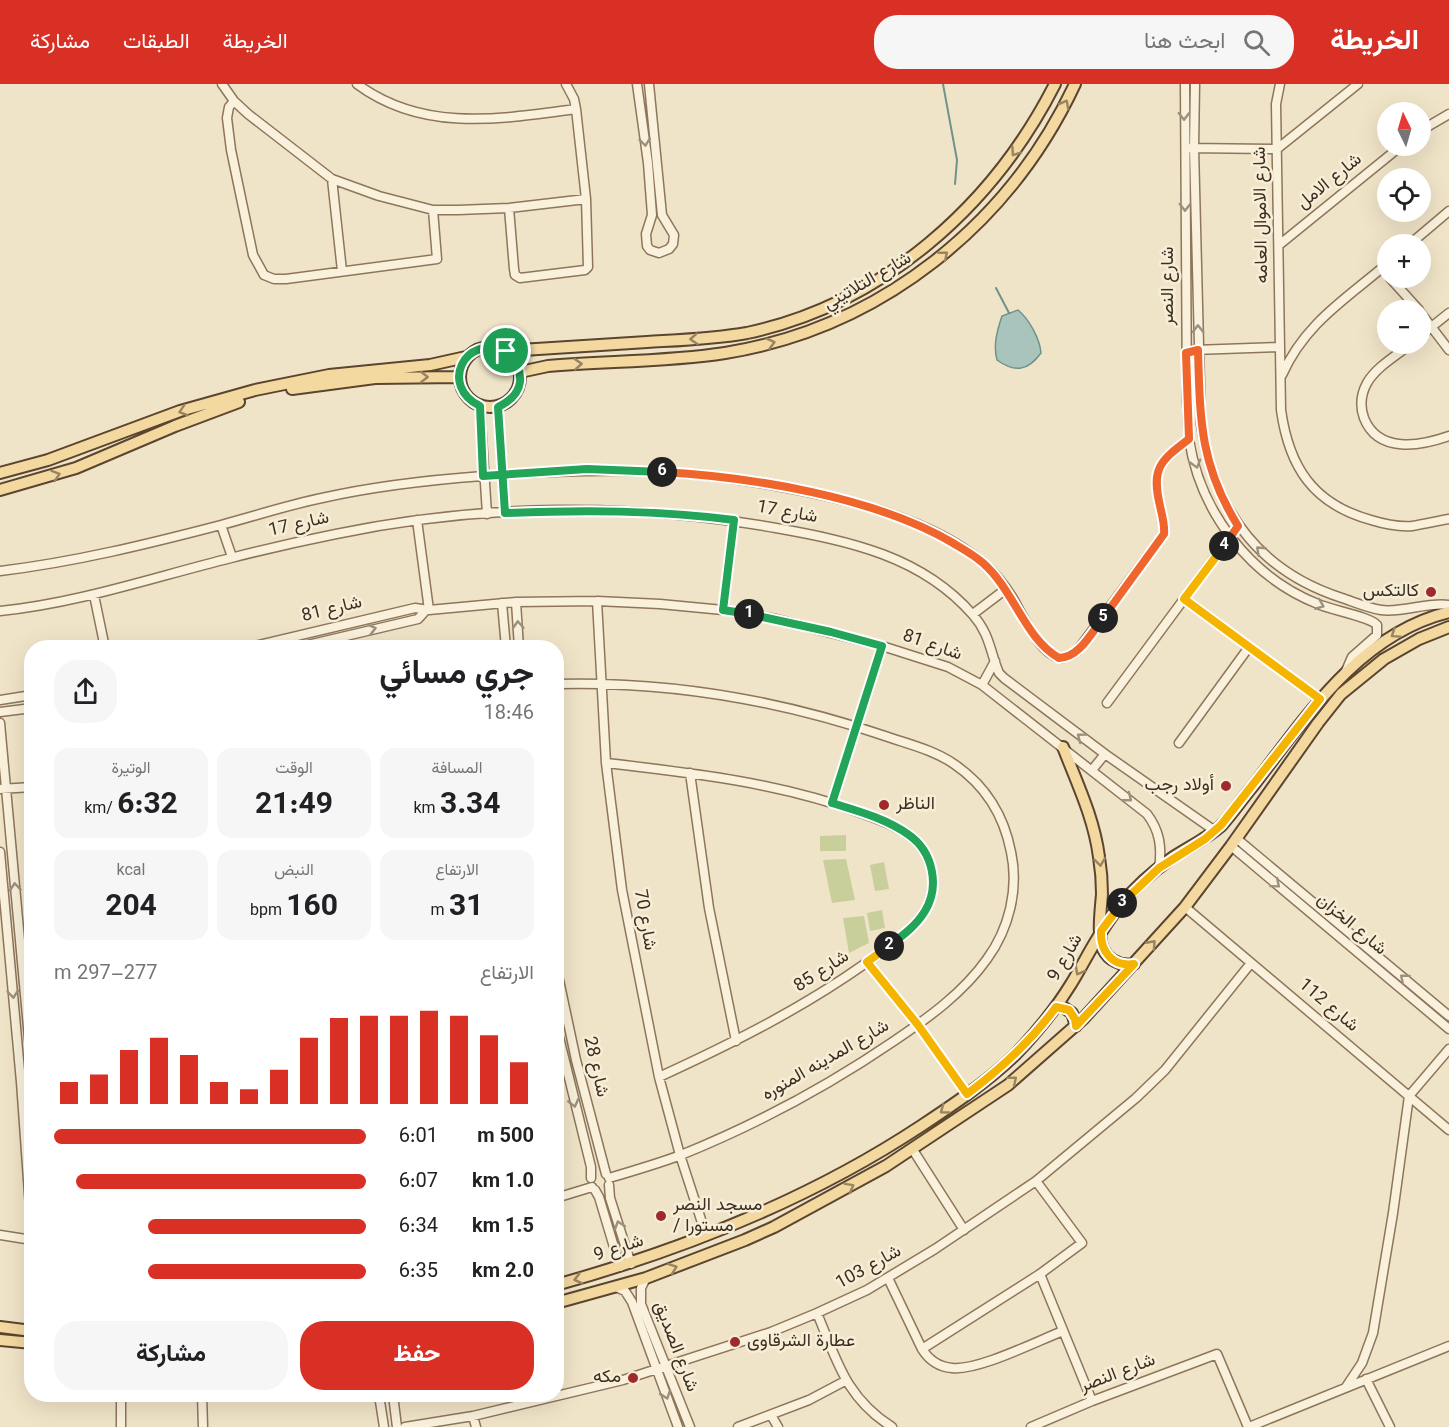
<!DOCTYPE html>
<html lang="ar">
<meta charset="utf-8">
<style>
body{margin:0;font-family:Georgia,Vazirmatn,serif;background:#f6f6f6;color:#202124;direction:rtl;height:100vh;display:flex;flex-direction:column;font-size:22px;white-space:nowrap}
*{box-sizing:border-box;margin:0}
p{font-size:20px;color:#757577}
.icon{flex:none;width:33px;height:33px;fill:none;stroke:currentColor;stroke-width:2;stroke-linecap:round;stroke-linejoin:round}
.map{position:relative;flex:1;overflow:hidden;direction:ltr}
.panel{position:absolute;left:24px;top:556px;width:540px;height:762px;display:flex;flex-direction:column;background:#fff;border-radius:24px;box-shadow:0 6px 24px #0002;direction:rtl}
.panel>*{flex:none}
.needle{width:39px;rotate:355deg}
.fabs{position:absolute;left:1377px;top:18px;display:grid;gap:12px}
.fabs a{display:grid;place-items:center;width:54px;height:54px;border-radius:50%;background:#fff;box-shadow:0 6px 24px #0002;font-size:30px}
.pin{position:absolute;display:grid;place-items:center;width:51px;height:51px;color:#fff;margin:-26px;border:3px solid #fff;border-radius:50%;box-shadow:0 2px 6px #0007}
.km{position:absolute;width:30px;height:30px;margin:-15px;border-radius:50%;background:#222;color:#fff;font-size:16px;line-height:30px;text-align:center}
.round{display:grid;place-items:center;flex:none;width:63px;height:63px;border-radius:24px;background:#f6f6f6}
.summary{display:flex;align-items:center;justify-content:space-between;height:102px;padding:0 30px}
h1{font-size:33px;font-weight:700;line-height:45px}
.metrics{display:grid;grid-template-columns:repeat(3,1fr);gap:9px;height:102px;padding:6px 30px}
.metrics div{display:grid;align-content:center;border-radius:15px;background:#f6f6f6;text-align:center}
.metrics b{font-size:30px;font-weight:700}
.metrics small{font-size:16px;font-weight:400}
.metrics p{font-size:16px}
.chart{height:168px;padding:12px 30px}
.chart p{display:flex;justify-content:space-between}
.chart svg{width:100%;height:108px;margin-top:6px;stroke:#d93025;stroke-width:6}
.action{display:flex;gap:12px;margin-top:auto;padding:12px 30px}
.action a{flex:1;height:69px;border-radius:24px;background:#d93025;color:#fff;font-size:24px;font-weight:700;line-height:69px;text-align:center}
.action a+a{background:#f6f6f6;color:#202124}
ul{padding:0 30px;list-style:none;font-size:20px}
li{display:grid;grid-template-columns:96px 72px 1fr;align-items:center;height:45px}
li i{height:15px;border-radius:8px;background:#d93025}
header{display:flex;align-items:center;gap:36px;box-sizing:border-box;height:84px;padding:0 30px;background:#d93025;color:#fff}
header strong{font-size:28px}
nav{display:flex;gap:33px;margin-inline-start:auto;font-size:21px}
.search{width:420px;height:54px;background:#f6f6f6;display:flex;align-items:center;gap:15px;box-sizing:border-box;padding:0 21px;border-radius:24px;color:#757577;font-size:22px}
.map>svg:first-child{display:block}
</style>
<header>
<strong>الخريطة</strong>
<div class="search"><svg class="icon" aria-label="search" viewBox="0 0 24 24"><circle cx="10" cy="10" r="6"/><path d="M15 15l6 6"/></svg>ابحث هنا</div>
<nav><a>الخريطة</a><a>الطبقات</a><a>مشاركة</a></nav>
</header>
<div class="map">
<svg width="1449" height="1343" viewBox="0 0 1449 1343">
<rect width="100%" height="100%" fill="#f0e4c8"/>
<path fill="#c9cf9b" d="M846 751V767H820V752Z
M846 775 855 816 832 819 823 776Z
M884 778 889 805 875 807 870 781Z
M882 826 885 844 870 847 867 829Z
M864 832 869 859 849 869 843 834Z"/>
<path fill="#a9c4bc" stroke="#6f938a" stroke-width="1.5" d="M1018 226C1029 235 1040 255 1041 269 1028 287 1015 289 997 276 993 261 997 247 1002 232Z"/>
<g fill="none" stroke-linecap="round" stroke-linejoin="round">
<path stroke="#6f938a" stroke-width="2" d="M943 0 957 76 955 100
M996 204 1009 229"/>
<defs>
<path id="minor" d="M222 0 234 17 248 30 332 95 379 112 433 126H458L509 124 586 115 576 25 574 15 566 0
M357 0C423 49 500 35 576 25
M637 0 648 79 652 131 646 150 647 162 650 166 659 169 669 165 673 160 674 151 662 131 649 0
M1185 0 1187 318C1188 330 1188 343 1189 355 1200 428 1250 493 1318 520 1331 526 1371 533 1377 541V551L1352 573 1345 589
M1195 0 1194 64 1201 340C1214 425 1258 487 1342 514 1354 518 1368 524 1381 526 1403 529 1426 518 1449 521
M1280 0 1276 20 1281 326C1289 383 1313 420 1371 436 1384 440 1399 443 1412 442 1425 440 1437 437 1449 435
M234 17 229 23 227 34 231 66 253 171 264 191 274 195H286L437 175 433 126
M1420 47 1449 30
M1188 64 1277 65 1358 0
M332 95 342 187
M509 124 514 185 515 191 520 194 585 186 588 183 586 115
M1410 160 1449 127
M1279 161 1401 62
M1390 194 1419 226
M1420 228 1449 266
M1420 252 1449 229
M1411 260C1397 271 1376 283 1367 299 1361 310 1360 323 1364 334 1378 370 1421 362 1449 352
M1194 266 1280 263
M1282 291C1305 239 1346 215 1388 179
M480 322 487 430
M498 323 505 429
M417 436 429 526
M221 441 232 473
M0 487C75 478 148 460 221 441 255 432 288 421 322 414 375 402 429 396 483 392 577 385 667 383 760 399 830 411 927 431 982 478 994 488 1004 500 1012 513 1022 529 1040 573 1062 574 1068 574 1073 570 1077 567L1164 450C1165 441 1162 431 1160 422 1151 384 1160 377 1189 355
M94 511 105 564
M1184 515 1320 615
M597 517 606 679 622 806 659 993 680 1071 706 1151
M516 518 519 564
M502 519 506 564
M723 526 734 437
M0 527C79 519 154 493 231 474 266 465 301 457 336 450 480 420 631 418 776 444 849 457 922 472 973 531 990 550 990 568 999 589L1004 594 1105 670 1215 747
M973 530 1006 505
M246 564 415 524 429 526 516 518 597 517 660 520 723 526 776 535 882 562 948 583 982 601 1147 730C1160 747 1162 764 1159 784
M295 564 418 535 426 526
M556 600C668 597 779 616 885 652 908 660 934 666 954 680 985 701 1004 732 1011 768 1019 805 1009 845 987 875 963 909 928 934 894 957 828 1002 755 1041 681 1071 657 1080 633 1087 609 1094
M982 601 995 577
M0 616 32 611
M1107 619 1238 442
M0 628 32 624
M0 639 32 987
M1179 659 1249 563
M606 679C693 689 782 699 864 730 882 737 903 744 916 757 935 776 938 807 924 828 910 850 886 864 866 879 801 925 731 960 659 993
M1092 686 1105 670
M690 689 709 824 736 957
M0 705 32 703
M832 719 882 562
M1236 754 1449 932
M1231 762 1449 945
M0 768 21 998 32 1152
M1185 823 1449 1046
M867 878 918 941 967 1010
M556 882 576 976 606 1090
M556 941 591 1083V1094
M21 998 32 997
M913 1066 964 1146
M609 1101 610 1114 631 1180
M595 1106 599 1113 620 1183
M556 1114 592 1103
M0 1151 32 1156
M1040 1190 1092 1317
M646 1194 641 1204V1220L690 1343
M888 1194 922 1265C929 1276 939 1283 952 1284 978 1287 1037 1257 1063 1247
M616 1203 625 1207 632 1218 678 1343
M817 1229C837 1277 846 1314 892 1343
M922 1265 1040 1190 1082 1159 1036 1097
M1366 1295 1390 1343
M1346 1303 1362 1279 1373 1249 1393 1129 1409 1012 1449 965
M202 1311 203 1343
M379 1311 384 1343
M393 1311 397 1343
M771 1331 778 1343
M473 1332 476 1343
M121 1343V1311
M405 1343 473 1332 623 1296 771 1248 817 1229 867 1206 935 1165 1036 1097 1136 1014 1165 986 1251 879
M738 1343 809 1316 845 1297
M1031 1343 1092 1317 1217 1270 1248 1343
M1249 1343 1449 1262"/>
<path id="major" d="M460 293a30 30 0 1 1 60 0a30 30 0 1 1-60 0Z
M506 267C553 264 600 261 647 258 681 256 714 255 747 249 883 220 993 122 1055 0
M520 288 548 282C607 277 667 278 725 269 880 244 1009 141 1075 0
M292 305 375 294 459 293
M0 389 48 376 180 327 255 306 329 291 430 281 466 273
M0 406 76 384 175 342 239 318
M1063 663C1077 699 1094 734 1099 773 1101 785 1102 797 1102 810 1101 824 1097 852 1103 865 1109 877 1121 882 1134 880
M1056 923H1063L1072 929 1076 942
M556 1201C685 1165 809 1116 921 1042 953 1021 987 998 1015 971 1036 949 1055 926 1071 900 1087 874 1099 847 1119 823 1134 804 1152 788 1172 774 1189 763 1206 755 1221 742 1233 729 1242 715 1253 702 1306 633 1359 550 1449 528
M556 1219 646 1194 745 1156 774 1143 886 1082 1008 1001 1083 935 1185 823 1231 762 1318 639 1341 610 1384 575 1419 555 1449 543
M0 1243 32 1247
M0 1256 32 1259"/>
</defs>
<use href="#minor" stroke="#8d765c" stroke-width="11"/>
<use href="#major" stroke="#5b4430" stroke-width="14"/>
<use href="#minor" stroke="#faf1dc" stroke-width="8"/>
<use href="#major" stroke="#f3d9a0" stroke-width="10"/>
</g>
<defs><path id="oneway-chevron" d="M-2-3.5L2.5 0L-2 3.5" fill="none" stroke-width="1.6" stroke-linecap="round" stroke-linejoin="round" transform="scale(1.5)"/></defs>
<g stroke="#988460">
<use href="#oneway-chevron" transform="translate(1065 20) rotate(-62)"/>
<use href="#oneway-chevron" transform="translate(1015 68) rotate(125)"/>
<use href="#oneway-chevron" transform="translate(944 171) rotate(-39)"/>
<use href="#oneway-chevron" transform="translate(694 255) rotate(176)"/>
<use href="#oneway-chevron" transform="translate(771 259) rotate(-15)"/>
<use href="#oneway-chevron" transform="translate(578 280) rotate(-4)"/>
<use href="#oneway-chevron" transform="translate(424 293)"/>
<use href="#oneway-chevron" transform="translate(183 327) rotate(163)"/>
<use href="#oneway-chevron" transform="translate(56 391) rotate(-18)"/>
<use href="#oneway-chevron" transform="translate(1395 550) rotate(146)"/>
<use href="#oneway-chevron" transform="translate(1100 778) rotate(83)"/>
<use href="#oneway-chevron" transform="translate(1152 860) rotate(-48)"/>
<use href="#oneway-chevron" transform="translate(1079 887) rotate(119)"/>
<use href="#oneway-chevron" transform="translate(1013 996) rotate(-40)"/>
<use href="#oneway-chevron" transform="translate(944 1026) rotate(144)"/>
<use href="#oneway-chevron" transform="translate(850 1103) rotate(-29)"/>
<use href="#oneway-chevron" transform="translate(673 1184) rotate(-20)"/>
<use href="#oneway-chevron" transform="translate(578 1195) rotate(165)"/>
</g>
<g stroke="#9c907e">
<use href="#oneway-chevron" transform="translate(1184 32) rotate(89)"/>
<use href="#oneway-chevron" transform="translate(645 58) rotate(83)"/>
<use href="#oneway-chevron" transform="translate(1185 123) rotate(90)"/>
<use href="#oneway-chevron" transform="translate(1198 245) rotate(-91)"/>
<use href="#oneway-chevron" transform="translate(1196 380) rotate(74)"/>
<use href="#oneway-chevron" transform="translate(1260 466) rotate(-137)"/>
<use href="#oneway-chevron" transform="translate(1320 521) rotate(22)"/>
<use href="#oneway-chevron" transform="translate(518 541) rotate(-93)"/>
<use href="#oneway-chevron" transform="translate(372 545) rotate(-14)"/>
<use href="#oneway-chevron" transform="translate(1081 653) rotate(-143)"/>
<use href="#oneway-chevron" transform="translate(1128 714) rotate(38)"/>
<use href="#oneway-chevron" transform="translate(1276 800) rotate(40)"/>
<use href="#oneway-chevron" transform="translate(15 803) rotate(-95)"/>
<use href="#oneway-chevron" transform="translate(1404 894) rotate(-140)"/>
<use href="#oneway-chevron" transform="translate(13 910) rotate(85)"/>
<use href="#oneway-chevron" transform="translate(574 1019) rotate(76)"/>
<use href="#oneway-chevron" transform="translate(619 1141) rotate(-108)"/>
<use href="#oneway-chevron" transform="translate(666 1311) rotate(71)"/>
</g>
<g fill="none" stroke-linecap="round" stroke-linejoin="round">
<defs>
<path id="split-1" d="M506 267C527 288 525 310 498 323L505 429C585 426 655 426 734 436L723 526 749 530"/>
<path id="split-2" d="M749 530 831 548 882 562 832 719C858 727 887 735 909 751 933 768 940 802 925 827 916 842 902 852 889 862"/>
<path id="split-3" d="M889 862 867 878 918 941 967 1010C1001 985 1031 957 1056 923L1069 926 1075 935 1076 942 1134 880C1112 883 1100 867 1101 847L1122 819"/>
<path id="split-4" d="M1122 819 1159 784 1205 755 1221 741 1320 615 1184 515 1224 462"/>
<path id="split-5" d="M1103 534 1164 450C1165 441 1162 431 1160 422 1151 384 1160 377 1189 355L1186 269 1198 266C1200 336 1200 381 1238 442L1224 462"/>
<path id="split-6" d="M662 388C752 393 875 413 953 459 963 465 974 471 983 479 1014 506 1025 555 1059 574 1079 574 1092 548 1103 534"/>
<path id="split-7" d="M506 267C464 250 439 302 480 322L483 392 587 385 662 388"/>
</defs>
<use href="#split-1" stroke="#fff" stroke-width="12"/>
<use href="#split-2" stroke="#fff" stroke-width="12"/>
<use href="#split-3" stroke="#fff" stroke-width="12"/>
<use href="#split-4" stroke="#fff" stroke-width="12"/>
<use href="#split-5" stroke="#fff" stroke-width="12"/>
<use href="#split-6" stroke="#fff" stroke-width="12"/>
<use href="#split-7" stroke="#fff" stroke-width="12"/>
<use href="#split-1" stroke="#22a559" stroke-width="8"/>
<use href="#split-2" stroke="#22a559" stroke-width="8"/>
<use href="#split-3" stroke="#f5b400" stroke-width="8"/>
<use href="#split-4" stroke="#f5b400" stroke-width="8"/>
<use href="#split-5" stroke="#f0652b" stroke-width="8"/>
<use href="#split-6" stroke="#f0652b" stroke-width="8"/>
<use href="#split-7" stroke="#22a559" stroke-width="8"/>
</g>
<g fill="#9e2a2b" stroke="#f7eed8" stroke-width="2">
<circle cx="1431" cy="508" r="6"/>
<circle cx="1226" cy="702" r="6"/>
<circle cx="884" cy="721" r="6"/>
<circle cx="661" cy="1132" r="6"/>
<circle cx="735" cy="1258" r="6"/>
<circle cx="633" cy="1294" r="6"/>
</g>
<g text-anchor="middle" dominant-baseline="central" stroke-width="5" stroke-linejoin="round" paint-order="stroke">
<g font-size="18" fill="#3d2e20" stroke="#f7eed8">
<text transform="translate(1330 98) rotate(-39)">شارع الامل</text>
<text transform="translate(1262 131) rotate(-91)">شارع الاموال العامه</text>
<text transform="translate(868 198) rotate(-30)">شارع التلاتيني</text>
<text transform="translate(1169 202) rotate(-90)">شارع النصر</text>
<text transform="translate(787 429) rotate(10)">شارع 17</text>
<text transform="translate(299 441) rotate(-13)">شارع 17</text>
<text transform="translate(332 526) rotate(-14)">شارع 81</text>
<text transform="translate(932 562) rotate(19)">شارع 81</text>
<text transform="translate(644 836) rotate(80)">شارع 70</text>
<text transform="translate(1351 841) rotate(40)">شارع الخزان</text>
<text transform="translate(1066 874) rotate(-60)">شارع 9</text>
<text transform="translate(822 888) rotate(-33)">شارع 85</text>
<text transform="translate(1328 922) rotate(40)">شارع 112</text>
<text transform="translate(826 977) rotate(-30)">شارع المدينه المنوره</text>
<text transform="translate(595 983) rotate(77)">شارع 28</text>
<text transform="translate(619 1165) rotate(-18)">شارع 9</text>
<text transform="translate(869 1184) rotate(-29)">شارع 103</text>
<text transform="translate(675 1263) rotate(69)">شارع الصديق</text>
<text transform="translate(1118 1290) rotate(-21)">شارع النصر</text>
</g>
<g font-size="18" fill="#3d2e20" stroke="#f7eed8" text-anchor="end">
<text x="1419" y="508">كالتكس</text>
<text x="1214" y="702">أولاد رجب</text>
<text x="896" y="721" text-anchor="start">الناظر</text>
<text x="673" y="1122" text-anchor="start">مسجد النصر<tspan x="673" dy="21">/ مستورا</tspan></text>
<text x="747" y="1258" text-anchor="start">عطارة الشرقاوى</text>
<text x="621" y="1294">مكه</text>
</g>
</g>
</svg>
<div class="fabs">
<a><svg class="needle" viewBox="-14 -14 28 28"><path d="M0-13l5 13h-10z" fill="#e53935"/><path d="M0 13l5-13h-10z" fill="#757577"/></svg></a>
<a><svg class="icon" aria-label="locate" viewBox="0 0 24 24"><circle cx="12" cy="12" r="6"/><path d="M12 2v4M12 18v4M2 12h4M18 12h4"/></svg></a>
<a>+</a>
<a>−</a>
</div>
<div class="pin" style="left:506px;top:267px;background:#1e9e55"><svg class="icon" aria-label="arrive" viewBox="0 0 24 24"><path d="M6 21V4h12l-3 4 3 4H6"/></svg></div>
<b class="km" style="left:749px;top:530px">1</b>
<b class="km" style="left:889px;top:862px">2</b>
<b class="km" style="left:1122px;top:819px">3</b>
<b class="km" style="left:1224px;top:462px">4</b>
<b class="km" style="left:1103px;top:534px">5</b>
<b class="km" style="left:662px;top:388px">6</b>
<section class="panel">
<div class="summary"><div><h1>جري مسائي</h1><p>18:46</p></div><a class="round"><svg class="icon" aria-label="share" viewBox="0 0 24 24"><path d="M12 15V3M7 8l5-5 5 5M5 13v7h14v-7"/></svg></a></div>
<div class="metrics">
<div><p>المسافة</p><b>3.34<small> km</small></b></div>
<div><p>الوقت</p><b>21:49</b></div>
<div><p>الوتيرة</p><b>6:32<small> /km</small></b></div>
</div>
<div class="metrics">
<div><p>الارتفاع</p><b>31<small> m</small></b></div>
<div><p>النبض</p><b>160<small> bpm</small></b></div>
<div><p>kcal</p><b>204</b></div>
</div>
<div class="chart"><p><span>الارتفاع</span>277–297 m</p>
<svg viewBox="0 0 160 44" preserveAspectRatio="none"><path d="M5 44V35M15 44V32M25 44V22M35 44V17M45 44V24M55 44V35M65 44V38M75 44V30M85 44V17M95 44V9M105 44V8M115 44V8M125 44V6M135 44V8M145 44V16M155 44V27"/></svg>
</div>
<ul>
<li><b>500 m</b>6:01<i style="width:100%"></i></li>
<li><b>1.0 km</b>6:07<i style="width:93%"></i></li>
<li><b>1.5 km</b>6:34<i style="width:70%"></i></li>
<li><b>2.0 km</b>6:35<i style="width:70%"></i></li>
</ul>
<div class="action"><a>حفظ</a><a>مشاركة</a></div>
</section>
</div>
